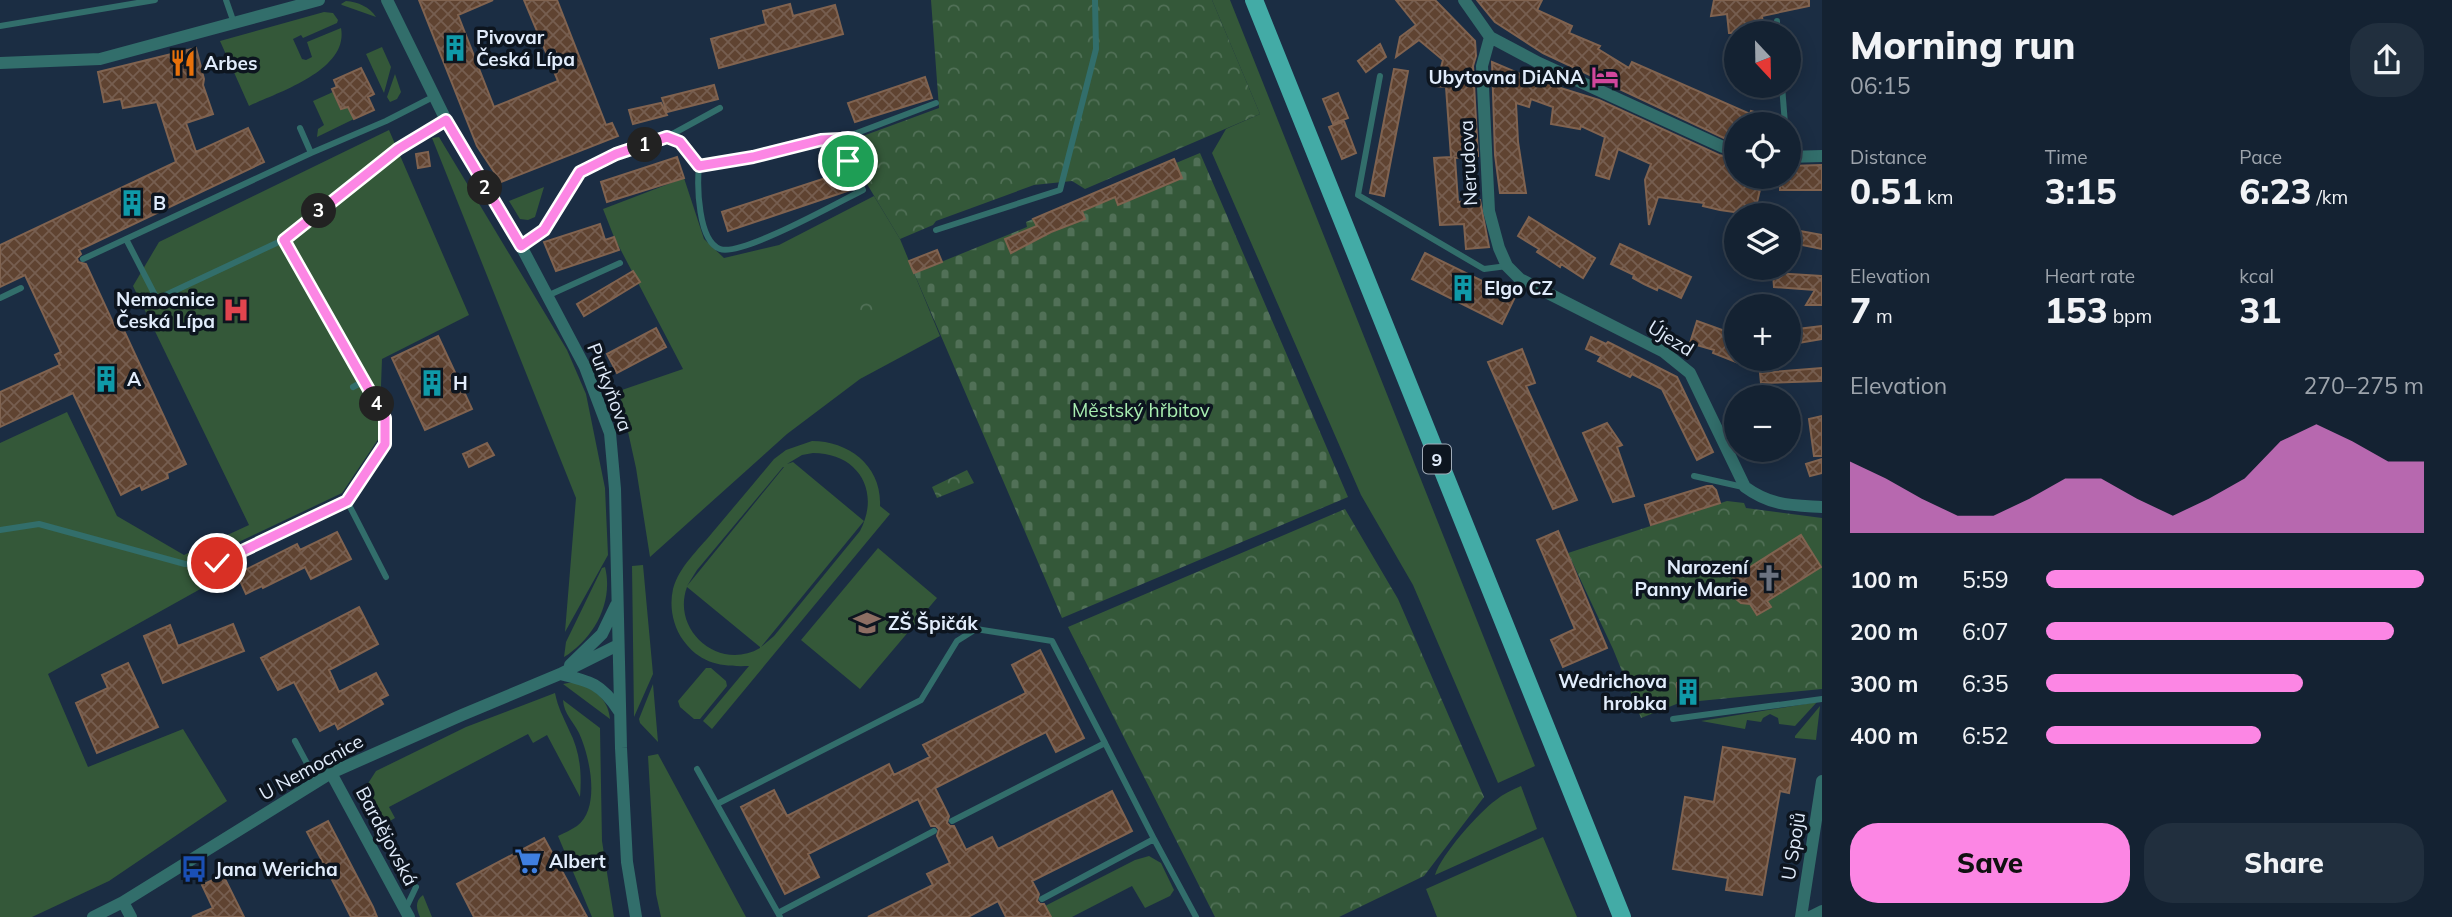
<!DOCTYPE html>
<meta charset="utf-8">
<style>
body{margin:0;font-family:Mulish,sans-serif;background:#212f3e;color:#f1f3f6;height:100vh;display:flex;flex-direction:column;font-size:26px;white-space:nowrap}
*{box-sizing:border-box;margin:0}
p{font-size:23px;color:#9da4ac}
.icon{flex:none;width:38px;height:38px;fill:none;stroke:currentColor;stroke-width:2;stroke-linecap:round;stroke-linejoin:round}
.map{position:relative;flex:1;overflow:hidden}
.side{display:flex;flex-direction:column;background:#142232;width:630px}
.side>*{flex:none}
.needle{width:46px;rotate:158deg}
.controls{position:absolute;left:1724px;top:21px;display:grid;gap:14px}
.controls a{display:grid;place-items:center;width:77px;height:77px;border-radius:50%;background:#142232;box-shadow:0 4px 18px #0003,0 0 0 2px #333f4d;font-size:35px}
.pin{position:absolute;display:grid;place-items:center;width:60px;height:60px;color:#fff;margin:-30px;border:4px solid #fff;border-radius:50%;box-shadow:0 2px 7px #0007}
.km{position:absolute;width:35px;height:35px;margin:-18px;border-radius:50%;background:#222;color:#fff;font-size:19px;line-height:35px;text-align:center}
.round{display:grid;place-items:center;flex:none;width:74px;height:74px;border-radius:28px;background:#212f3e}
.headline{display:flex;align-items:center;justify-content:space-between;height:119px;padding:0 28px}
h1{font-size:38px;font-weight:800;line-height:52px}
.stats{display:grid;grid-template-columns:repeat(3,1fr);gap:10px;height:119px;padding:7px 28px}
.stats div{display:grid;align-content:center}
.stats b{font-size:35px;font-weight:800}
.stats small{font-size:19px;font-weight:400}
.stats p{font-size:19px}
.chart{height:196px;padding:14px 28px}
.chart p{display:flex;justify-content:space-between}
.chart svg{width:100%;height:126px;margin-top:7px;fill:#fc86e4;opacity:.7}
.action{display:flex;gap:14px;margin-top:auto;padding:14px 28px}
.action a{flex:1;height:80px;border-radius:28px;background:#fc86e4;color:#111;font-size:28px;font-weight:800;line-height:80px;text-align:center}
.action a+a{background:#212f3e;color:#f1f3f6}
ul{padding:0 28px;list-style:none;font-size:23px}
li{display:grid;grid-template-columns:112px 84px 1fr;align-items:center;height:52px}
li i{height:18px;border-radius:9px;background:#fc86e4}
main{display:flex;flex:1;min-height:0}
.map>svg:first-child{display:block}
</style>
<main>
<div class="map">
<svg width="1822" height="917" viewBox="0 0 1822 917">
<defs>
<pattern id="cemetery-stones" width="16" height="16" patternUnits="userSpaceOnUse" patternTransform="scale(1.75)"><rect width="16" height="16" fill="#345839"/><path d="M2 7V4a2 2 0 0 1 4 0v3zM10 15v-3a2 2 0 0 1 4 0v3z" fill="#517057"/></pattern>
<pattern id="park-crowns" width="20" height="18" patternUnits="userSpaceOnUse" patternTransform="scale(1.75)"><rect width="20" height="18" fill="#345839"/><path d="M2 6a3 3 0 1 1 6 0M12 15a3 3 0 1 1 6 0" fill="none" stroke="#517057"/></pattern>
<pattern id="building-cross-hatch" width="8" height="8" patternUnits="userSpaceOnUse" patternTransform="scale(1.75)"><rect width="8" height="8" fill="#5f4331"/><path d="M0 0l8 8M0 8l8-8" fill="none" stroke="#765e50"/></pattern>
</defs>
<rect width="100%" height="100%" fill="#1b2d43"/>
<path fill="#345839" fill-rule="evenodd" d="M1212 0H1230L1535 766 1498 783 1413 585 1361 495 1212 153 1226 129 1260 114Z
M346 1C358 2 370 7 376 17L342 5 341 4Z
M324 12 333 13 338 20 337 23 303 38 301 35 293 39 302 59 306 60 312 57 307 42 341 28C349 70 279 92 249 106L220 41Z
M382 47 391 67 384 93 366 54Z
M395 74 401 92 397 99 390 102 387 97Z
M333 92 340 109 348 107 354 119 317 137 318 129 324 125 313 101Z
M389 130 469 315 382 359 379 438 342 493 222 550 204 587 48 674 88 767 183 729 227 801 109 881 32 917H0V443L67 412 117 516 184 555 249 525 133 286 159 242Z
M439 137 567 350 586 394 605 488 608 555 565 632 576 498 432 138Z
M684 178 704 239 724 258 779 245 874 196 900 239 940 336 860 379 787 434 650 557 636 468 619 391 683 369 614 237 603 209Z
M544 187 535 217 528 220 520 219 509 201Z
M812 441C849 441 882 466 880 506L890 514 712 729 703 721 749 666C722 667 700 664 683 640 673 626 669 607 673 589 679 567 698 550 712 533 733 508 754 483 774 459L786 450ZM813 453C858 453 881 491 860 531L774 636 761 647 864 521 793 462 787 464 802 455ZM783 467H784L687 586 697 570ZM687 587 760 647V648C719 672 671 630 687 587Z
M878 548 937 598 860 689 801 640Z
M643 565 653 674 634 717 632 566Z
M605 567C614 603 593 639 564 657L566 642 602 568Z
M706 668H711L726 681 727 686 700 719H694L680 707 678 701Z
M573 682C592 687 608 697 610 719L563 684Z
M653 684 658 742 640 723 639 719Z
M555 693C558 708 563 716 569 730 580 751 582 773 580 797L547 735 533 743 528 734 389 807 395 818 378 828 363 799 365 788 376 771 466 727Z
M563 700 600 728 602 841 614 917H592L558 836C564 833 571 830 577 826 601 808 590 757 579 733 573 721 564 714 563 700Z
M1817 702 1795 726 1779 724 1778 718 1770 714 1763 718 1761 722 1747 720 1745 729 1701 721Z
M1820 706 1816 740 1795 738V736Z
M658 754 746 917H661L656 894 648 756Z
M1521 786 1537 829 1435 875C1441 855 1479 812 1496 800 1503 794 1512 790 1521 786Z
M1543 837 1577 917H1437L1426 889Z
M1149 856 1161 863 1174 890 1170 896 1145 908 1132 886 1072 917H1051L1045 906 1135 860Z
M423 895 432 917H420C416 908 415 901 423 895Z"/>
<path fill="url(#cemetery-stones)" d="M1200 153 1348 497 1062 618 914 273 1027 227 1026 222 1033 219 1042 237 1074 222 1085 219 1077 200 1112 191 1118 205 1182 178 1176 163Z"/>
<path fill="url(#park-crowns)" d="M931 0H1212L1260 114 1085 189 1072 181 1034 185 936 221 933 225 900 239 849 154 852 140 939 108Z
M872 292 879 304 874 313 862 311 851 306 859 297Z
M967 470 974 483 937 498 932 487Z
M1727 501 1744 503 1746 508 1822 518V689L1679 703 1641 718 1613 649 1568 553Z
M1345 509 1398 599 1484 797 1424 876 1339 917H1215L1068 627Z"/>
<path fill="url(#building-cross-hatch)" stroke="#806350" stroke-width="2" d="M419 0H493L458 15 494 107 558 81 524 0H557L606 125 612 123 618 136 501 182 477 146Z
M1396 0H1435L1475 41 1476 56 1473 66 1478 156 1455 158 1458 202 1480 200 1489 247 1466 249 1464 224 1440 225 1434 158 1451 157 1446 87 1436 86 1443 60 1419 40 1396 57 1400 37 1416 25Z
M1477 0H1542L1537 10 1572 26 1569 33 1600 46 1598 49 1629 68 1632 62 1750 114 1751 111 1779 119V124H1736V141L1726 139 1543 53 1495 22Z
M1714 0H1809V6L1762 16 1764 33H1729L1727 14 1711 16Z
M790 4 793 16 835 5 843 34 719 68 711 39 766 24 763 11Z
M1380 44 1386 57 1366 72 1358 61Z
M196 48 204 79 203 85 213 114 186 123 196 152 248 128 264 162 79 250 81 254 77 258 78 262 86 264 115 327 121 324 186 464 167 473 168 478 142 490 140 485 121 495 73 393 0 427V392L60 365 55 355 61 352 25 275 0 287V245L176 162 157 102 123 108 121 99 104 102 98 72Z
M1492 62 1535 80 1599 100 1719 155 1736 159V177H1763L1754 215 1720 210 1703 206 1704 203 1658 197 1649 225 1645 180 1651 164 1618 149 1609 179 1596 175 1605 137 1581 126 1580 129 1551 124 1553 107 1531 99 1529 107 1516 103 1518 142 1526 193H1500L1495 155Z
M361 68 374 94 368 97 374 110 354 119 348 107 341 109 332 89 337 87 334 80Z
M1394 69 1408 71 1384 196 1370 193Z
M925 77 932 98 855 122 848 103Z
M714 85 718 99 667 112 662 98Z
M1338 93 1348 118 1333 124 1323 99Z
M661 103 667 115 633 124 629 110Z
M1344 121 1356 153 1342 159 1329 127Z
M428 152 430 166 418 168 416 154Z
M677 157 684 178 607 202 601 182Z
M1174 159 1182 178 1118 205 1115 197 1082 211 1085 219 1051 232 1011 253 1005 239 1037 226 1033 219Z
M1822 165V190H1780V177H1788V166Z
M844 172 850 190 728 231 722 212Z
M1529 217 1595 258 1583 278 1561 264 1560 267 1548 259 1537 252 1539 249 1518 236Z
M600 224 605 240 614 237 619 250 556 271 544 242Z
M1800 231 1822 235V249L1797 244Z
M1620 244 1691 277 1681 298 1658 287 1657 290 1644 284 1633 278 1634 275 1611 264Z
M937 250 942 262 914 273 909 261Z
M1425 253 1515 297 1502 324 1412 279Z
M633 271 640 282 584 316 577 304Z
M1773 273 1822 276V305H1806L1815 290 1774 287Z
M1697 321 1736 335V362L1713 353 1714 350 1690 343Z
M1822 326V339L1798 343V329Z
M656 328 666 347 617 373 607 354Z
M438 336 472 409 425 430 392 358Z
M1591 337 1606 344 1608 342 1677 377 1713 452 1697 460 1662 389 1632 374 1630 377 1598 361 1601 356 1586 349Z
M1522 349 1535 383 1526 386 1577 500 1553 509 1488 362Z
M1822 368V381L1761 383 1760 373Z
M1822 416V456H1814L1809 419Z
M1607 423 1622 445 1617 447 1634 496 1613 502 1583 433Z
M487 443 494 455 469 467 463 454Z
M1822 459V473L1810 476 1806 464Z
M1707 486H1712L1716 490 1720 503 1651 525 1645 505Z
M1558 531 1607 648 1563 667 1551 640 1575 629 1537 540Z
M337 532 351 559 311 579 305 567 263 588 262 586 246 594 237 574 297 544 300 550Z
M1801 535 1821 567 1767 601 1771 607 1757 615 1750 604 1741 603 1736 599 1734 591 1736 582 1730 572 1744 564 1747 569Z
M359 607 378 644 329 670 339 692 376 673 388 695 380 699 383 704 338 729 335 723 320 731 294 682 278 690 261 658Z
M233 624 244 651 163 683 144 636 170 625 178 646Z
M1040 650 1084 738 1056 752 1046 732 935 788 949 816 947 823 950 826H954L966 850 992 837 998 849 1112 791 1132 831 1032 881 1039 894 1037 901 1040 904H1044L1051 917H1006L998 901 968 917H868L933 885 927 874 950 863 937 836 939 829 936 826H931L918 799 808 854 819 877 785 894 741 807 774 790 787 816 889 764 894 775 930 757 923 745 1026 693 1012 665Z
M128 663 158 727 97 753 76 703 108 688 102 675Z
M1696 681 1698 701 1678 703 1677 683Z
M1723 747 1795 759 1789 793 1780 791 1762 895 1726 890 1728 878 1673 869 1685 797 1714 802Z
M328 821 373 907 377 917H351L340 895 307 832Z
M544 838 587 917H474L457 884Z
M223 875 244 917H192L213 908 202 885Z"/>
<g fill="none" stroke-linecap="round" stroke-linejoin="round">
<path stroke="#326e6b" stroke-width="6" d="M226 0 234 23
M1777 21V33
M0 26 155 0
M1380 76 1358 195 1484 269 1507 266
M1782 86 1785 124
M300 128 311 153
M667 137 720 108
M841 139 936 103
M936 230 1060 190 1096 49 1095 0
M126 239 157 299 283 240 398 149 446 120
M521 246 544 230 580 172 616 154 667 137 680 142 699 166C697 186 698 241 720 249 741 257 839 202 863 190L844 155 841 139 821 140 753 157 699 166
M83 259 311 153 386 121 433 97
M547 296 620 263
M0 298 21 288
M353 387 364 381
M1694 476 1743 487
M347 501 386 577
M0 530 39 524 185 564 217 563 347 501 385 444V418L283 240
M1673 719 1822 699
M295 741 317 782
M697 769 778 913
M717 804 921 700 957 641 976 629 1052 641 1105 743
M952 821 1105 743 1154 839 1042 899
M1154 839 1196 917
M406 908 416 887
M780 917 778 913 934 831"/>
<path stroke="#326e6b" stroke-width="12" d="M387 0 446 120 521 246 585 367 610 433 615 489 621 748 627 862 636 917
M1464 0 1490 37 1539 63 1723 147 1736 150
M1490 37 1482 66 1489 211 1499 248 1507 266 1520 279 1664 352 1690 373 1745 487C1771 506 1791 505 1822 507
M0 63 100 59 319 0
M1788 157 1822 156
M570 665 602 634 616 605
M560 674C590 681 602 684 619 711
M331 773 409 917
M123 902 131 917
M93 917 123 902 331 773 462 715 560 674 618 645
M1801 917 1822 781
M1810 917 1822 911"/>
<path stroke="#43aba6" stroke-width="18" d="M1254 0 1622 917"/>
</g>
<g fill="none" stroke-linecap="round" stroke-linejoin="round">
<defs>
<path id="route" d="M217 563 347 501 385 444V418L284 240 398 149 446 120 521 246 544 230 580 172 616 154 667 137 680 142 699 166 753 157 821 140 841 139 848 161"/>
</defs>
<use href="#route" stroke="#fff" stroke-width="14"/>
<use href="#route" stroke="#fc86e4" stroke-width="9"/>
</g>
<defs>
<symbol id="building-bare" viewBox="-9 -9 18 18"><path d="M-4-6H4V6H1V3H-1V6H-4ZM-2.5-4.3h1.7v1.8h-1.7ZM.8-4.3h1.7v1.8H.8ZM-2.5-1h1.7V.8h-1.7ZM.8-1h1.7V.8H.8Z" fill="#0f9aa8" stroke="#0d151f" stroke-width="2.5" paint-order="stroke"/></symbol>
<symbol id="restaurant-bare" viewBox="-9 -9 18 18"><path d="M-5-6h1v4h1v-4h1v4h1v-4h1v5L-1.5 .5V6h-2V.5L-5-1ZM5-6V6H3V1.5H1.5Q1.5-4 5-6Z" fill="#e8710a" stroke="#0d151f" stroke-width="2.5" paint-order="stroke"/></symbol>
<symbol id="hotel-bare" viewBox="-9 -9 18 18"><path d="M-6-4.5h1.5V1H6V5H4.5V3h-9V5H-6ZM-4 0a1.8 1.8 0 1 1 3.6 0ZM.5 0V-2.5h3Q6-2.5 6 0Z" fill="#d1479c" stroke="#0d151f" stroke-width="2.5" paint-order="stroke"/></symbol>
<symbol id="hospital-bare" viewBox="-9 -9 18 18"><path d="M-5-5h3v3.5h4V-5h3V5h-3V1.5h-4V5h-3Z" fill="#e0444e" stroke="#0d151f" stroke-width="2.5" paint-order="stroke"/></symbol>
<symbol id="church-bare" viewBox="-9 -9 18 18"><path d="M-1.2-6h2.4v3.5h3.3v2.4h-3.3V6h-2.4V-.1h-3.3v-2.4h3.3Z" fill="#6b7280" stroke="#0d151f" stroke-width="2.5" paint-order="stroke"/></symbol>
<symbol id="school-bare" viewBox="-9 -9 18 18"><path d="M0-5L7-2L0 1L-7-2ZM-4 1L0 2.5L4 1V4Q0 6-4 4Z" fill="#8d6e63" stroke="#0d151f" stroke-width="2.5" paint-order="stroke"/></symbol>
<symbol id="supermarket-bare" viewBox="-9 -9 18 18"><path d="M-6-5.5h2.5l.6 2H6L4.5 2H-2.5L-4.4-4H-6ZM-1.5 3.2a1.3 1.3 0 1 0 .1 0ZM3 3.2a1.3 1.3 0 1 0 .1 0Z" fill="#3f7fe0" stroke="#0d151f" stroke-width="2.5" paint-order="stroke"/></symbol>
<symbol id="bus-bare" viewBox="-9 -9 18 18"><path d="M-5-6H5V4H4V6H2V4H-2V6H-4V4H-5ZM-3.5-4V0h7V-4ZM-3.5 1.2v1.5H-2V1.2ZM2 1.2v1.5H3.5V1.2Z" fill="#1a4fb4" stroke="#0d151f" stroke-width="2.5" paint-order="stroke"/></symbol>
</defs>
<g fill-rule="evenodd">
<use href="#building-bare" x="436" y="29" width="38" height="38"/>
<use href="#restaurant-bare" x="164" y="44" width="38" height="38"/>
<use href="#hotel-bare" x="1586" y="58" width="38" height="38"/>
<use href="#building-bare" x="113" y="184" width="38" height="38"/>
<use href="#building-bare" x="1444" y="269" width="38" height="38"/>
<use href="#hospital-bare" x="217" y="291" width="38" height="38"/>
<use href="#building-bare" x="87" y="360" width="38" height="38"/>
<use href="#building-bare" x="413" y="364" width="38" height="38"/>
<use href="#church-bare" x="1750" y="559" width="38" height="38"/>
<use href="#school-bare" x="848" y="604" width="38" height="38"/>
<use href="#building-bare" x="1669" y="673" width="38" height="38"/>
<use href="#supermarket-bare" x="509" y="842" width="38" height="38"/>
<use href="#bus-bare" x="175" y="850" width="38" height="38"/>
</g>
<g text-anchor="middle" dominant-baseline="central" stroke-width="7" stroke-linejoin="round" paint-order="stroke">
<rect fill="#0d151f" stroke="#a1acb9" stroke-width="2" x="1423" y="444.5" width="28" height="29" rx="5"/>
<g font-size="18" font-weight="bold" fill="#e1ecfb">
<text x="1437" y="459">9</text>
</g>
<g font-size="19" font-weight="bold" fill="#e1ecfb" stroke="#0d151f" text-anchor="start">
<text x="476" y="37">Pivovar<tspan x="476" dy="22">Česká Lípa</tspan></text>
<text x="204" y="63">Arbes</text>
<text x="1584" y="77" text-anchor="end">Ubytovna DiANA</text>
<text x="153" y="203">B</text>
<text x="1484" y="288">Elgo CZ</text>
<text x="215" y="299" text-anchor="end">Nemocnice<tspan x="215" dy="22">Česká Lípa</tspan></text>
<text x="127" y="379">A</text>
<text x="453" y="383">H</text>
<text x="1748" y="567" text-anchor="end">Narození<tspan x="1748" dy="22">Panny Marie</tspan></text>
<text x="888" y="623">ZŠ Špičák</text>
<text x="1667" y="681" text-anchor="end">Wedrichova<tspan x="1667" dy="22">hrobka</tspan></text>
<text x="549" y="861">Albert</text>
<text x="215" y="869">Jana Wericha</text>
</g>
<g font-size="19" fill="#e1ecfb" stroke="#0d151f">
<text transform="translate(1468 163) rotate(-93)">Nerudova</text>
<text transform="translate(1671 338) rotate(32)">Újezd</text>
<text transform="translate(610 387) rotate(69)">Purkyňova</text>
<text transform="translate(311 767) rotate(-29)">U Nemocnice</text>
<text transform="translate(387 836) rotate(62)">Bardějovská</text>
<text transform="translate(1793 846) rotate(-81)">U Spojů</text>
</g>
<g font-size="19" fill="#a8eeb1" stroke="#0d151f">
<text x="1141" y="410">Městský hřbitov</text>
</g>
</g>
</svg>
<div class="controls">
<a><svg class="needle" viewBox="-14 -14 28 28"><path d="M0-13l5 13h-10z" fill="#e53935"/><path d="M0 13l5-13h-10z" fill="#9da4ac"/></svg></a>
<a><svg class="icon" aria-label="locate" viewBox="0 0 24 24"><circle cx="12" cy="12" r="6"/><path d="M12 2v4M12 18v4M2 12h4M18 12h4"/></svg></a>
<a><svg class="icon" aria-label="layers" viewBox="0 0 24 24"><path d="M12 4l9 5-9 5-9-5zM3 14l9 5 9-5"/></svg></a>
<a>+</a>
<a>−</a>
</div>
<div class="pin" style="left:848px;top:161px;background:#1e9e55"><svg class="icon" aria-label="arrive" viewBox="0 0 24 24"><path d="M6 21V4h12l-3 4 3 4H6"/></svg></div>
<div class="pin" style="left:217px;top:563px;background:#d93025"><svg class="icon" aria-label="check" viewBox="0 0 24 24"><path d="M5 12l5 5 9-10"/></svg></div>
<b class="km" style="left:645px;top:145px">1</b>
<b class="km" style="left:485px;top:188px">2</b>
<b class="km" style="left:319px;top:211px">3</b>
<b class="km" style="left:377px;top:404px">4</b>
</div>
<section class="side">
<div class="headline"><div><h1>Morning run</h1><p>06:15</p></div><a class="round"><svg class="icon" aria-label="share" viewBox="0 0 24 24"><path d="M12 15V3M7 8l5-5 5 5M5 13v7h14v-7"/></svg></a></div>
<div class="stats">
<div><p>Distance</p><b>0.51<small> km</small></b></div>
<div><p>Time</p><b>3:15</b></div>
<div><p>Pace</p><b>6:23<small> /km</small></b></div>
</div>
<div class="stats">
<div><p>Elevation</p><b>7<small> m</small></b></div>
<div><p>Heart rate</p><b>153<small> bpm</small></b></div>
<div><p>kcal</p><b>31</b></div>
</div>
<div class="chart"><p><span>Elevation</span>270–275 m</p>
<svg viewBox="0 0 160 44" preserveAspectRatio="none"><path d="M0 44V19L10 25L20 32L30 38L40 38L50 32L60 25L70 25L80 32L90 38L100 32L110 25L120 12L130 6L140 12L150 19L160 19V44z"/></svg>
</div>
<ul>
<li><b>100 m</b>5:59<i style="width:100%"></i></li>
<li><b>200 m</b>6:07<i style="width:92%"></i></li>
<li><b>300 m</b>6:35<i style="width:68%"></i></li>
<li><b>400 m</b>6:52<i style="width:57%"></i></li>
</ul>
<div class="action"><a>Save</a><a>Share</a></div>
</section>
</main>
